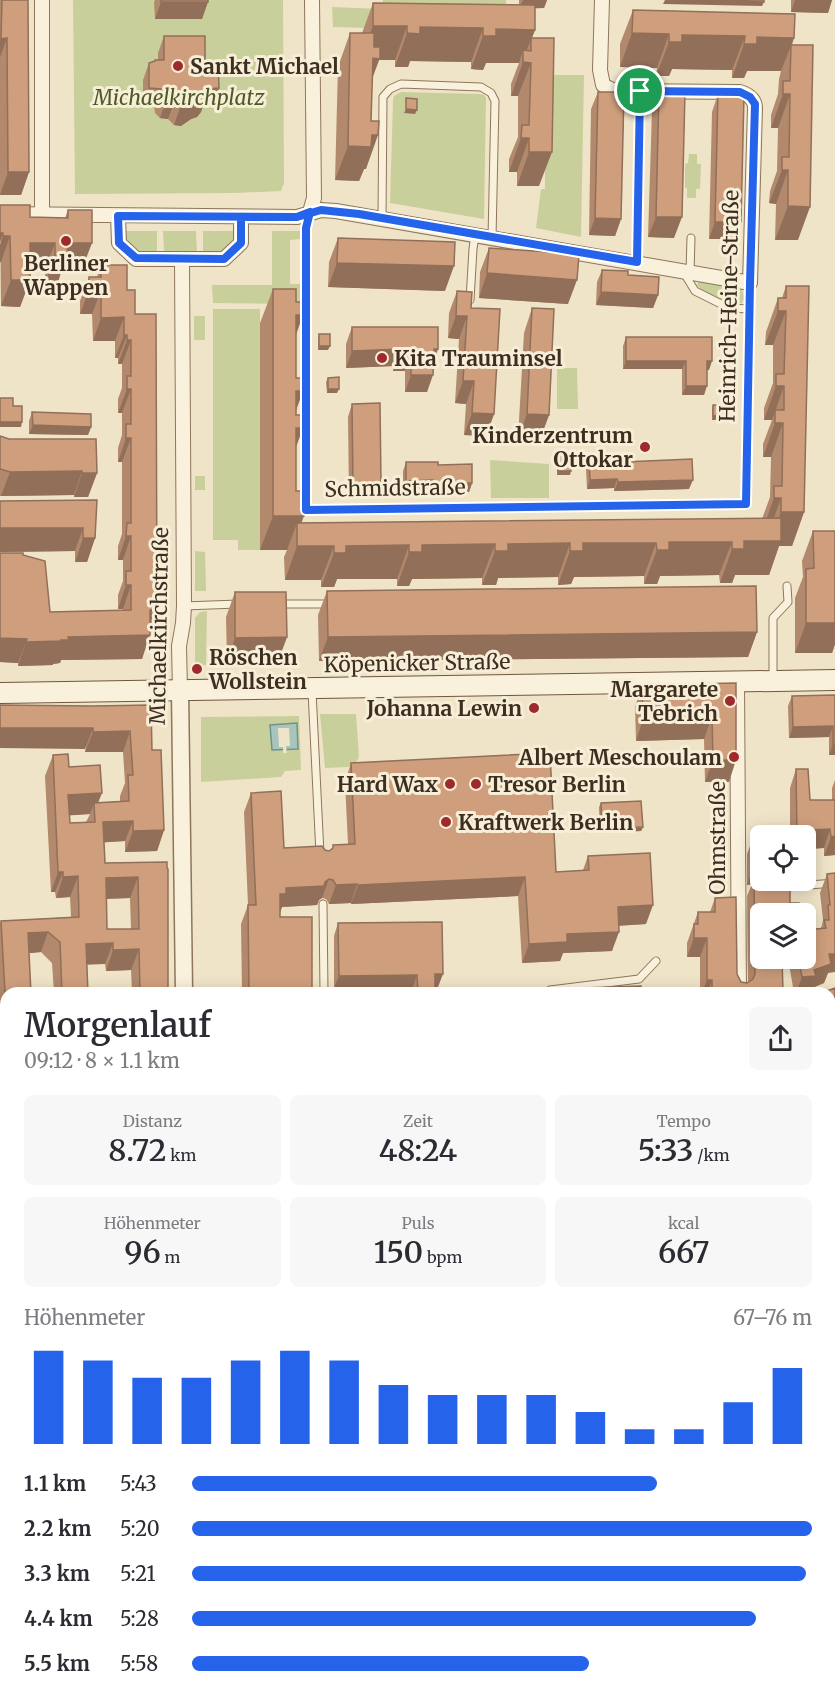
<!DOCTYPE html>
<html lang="de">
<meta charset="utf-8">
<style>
body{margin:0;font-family:Merriweather,serif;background:#f7f7f7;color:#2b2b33;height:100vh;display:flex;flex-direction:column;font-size:22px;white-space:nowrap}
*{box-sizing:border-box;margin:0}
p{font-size:20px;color:#7c7c81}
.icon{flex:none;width:33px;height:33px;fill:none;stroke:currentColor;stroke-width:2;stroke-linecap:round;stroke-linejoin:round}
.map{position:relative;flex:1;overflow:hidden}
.drawer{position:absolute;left:0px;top:987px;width:836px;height:711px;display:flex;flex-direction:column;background:#fff;border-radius:18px 18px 0 0;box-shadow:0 3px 15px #0003}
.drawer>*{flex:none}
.fabs{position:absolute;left:750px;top:825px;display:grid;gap:12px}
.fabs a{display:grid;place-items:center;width:66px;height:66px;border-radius:9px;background:#fff;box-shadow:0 3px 15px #0003;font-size:30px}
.pin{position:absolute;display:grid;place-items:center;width:51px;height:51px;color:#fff;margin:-26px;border:3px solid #fff;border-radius:50%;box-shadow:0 2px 6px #0007}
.round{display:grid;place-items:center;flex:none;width:63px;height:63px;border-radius:9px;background:#f7f7f7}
.headline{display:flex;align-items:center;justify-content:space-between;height:102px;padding:0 24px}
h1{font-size:33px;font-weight:600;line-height:45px}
.stats{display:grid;grid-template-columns:repeat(3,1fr);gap:9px;height:102px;padding:6px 24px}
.stats div{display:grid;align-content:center;border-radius:9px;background:#f7f7f7;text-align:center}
.stats b{font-size:30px;font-weight:600}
.stats small{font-size:16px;font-weight:400}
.stats p{font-size:16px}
.chart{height:168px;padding:12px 24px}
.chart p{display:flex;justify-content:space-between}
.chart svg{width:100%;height:108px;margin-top:6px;stroke:#2563eb;stroke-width:6}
ul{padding:0 24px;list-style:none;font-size:20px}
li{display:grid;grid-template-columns:96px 72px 1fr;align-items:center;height:45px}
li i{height:15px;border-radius:8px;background:#2563eb}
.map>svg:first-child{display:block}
</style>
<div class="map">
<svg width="835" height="1698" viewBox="0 0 835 1698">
<rect width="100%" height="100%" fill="#f0e4c8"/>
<path fill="#c9cf9b" d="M73 0H283L284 183 281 191 236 193 75 194Z
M383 0H506V32L333 27 332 7 382 9Z
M545 75H584L581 237 536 228 541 189H545Z
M401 92 480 94 484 95 486 98 484 219 390 203 393 100 394 96Z
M689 154H697V164H701L700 189H696V198H687V188H685V164L688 163Z
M125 231H157V253L140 252 125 239Z
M163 231H196L197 253H164Z
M203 231H235V239L220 253H203Z
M272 231H301V239L290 240V284H301V304L213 303 212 285H272Z
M699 280 741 288C743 292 745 297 743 301 736 313 708 293 700 289L697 285Z
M213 309H260V550H238V540H213Z
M194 316H205V340H194Z
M557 368H577L578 409H557Z
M490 460 549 464V498H491Z
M195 476H205V490H195Z
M195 551 205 552 206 591H195Z
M207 611 206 665H195V618L200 612Z
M320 714H356L359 757 357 761 349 767 325 768Z
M299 716 301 770 285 771 281 777 201 782V717Z
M40 1692H83L82 1698H42Z
M171 1692H240V1698H170Z
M251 1692H383L382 1698H250Z
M396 1692 458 1698H395Z"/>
<path fill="#a9c4bc" stroke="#6f938a" stroke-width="1.5" d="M297 723 298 749 272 750 270 725Z
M0 1238 6 1239V1383H0Z
M830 1364 835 1365V1475H830Z"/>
<path fill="#f0e4c8" d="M278 728H289L290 746H286L287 753H283V747H279Z"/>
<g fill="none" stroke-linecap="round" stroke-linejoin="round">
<defs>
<path id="service" d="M310 212 306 228V510L746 505 750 283
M382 218 383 97 390 89 401 84 481 87 491 93 495 101 492 238
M637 262 640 91
M690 272 691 238
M684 273 695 291 729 308 750 309
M470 300 473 249 475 235
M279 604H331
M184 606 238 604
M773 679V618L788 602 787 586
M312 691 320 854
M783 887 835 883
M323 904 324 993
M550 990 639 979 656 961"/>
<path id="minor" d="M42 0V215
M310 212 314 198 312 0
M0 214 297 217 321 210 336 211 750 283 755 108C755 99 749 95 740 92L619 91 610 89 603 85 600 70 602 0
M118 216 119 243 136 259H224L241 243V217
M737 682 739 993
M180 690 179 646 183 623 184 606 182 259"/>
<path id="tertiary" d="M180 690C182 791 183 892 184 993"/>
<path id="secondary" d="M0 693 835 680
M0 1550 6 1553
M0 1587 6 1589
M830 1676H835
M733 1692 795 1698
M113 1698 114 1692
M145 1698V1692"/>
</defs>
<use href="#service" stroke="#8d765c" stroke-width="9"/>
<use href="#minor" stroke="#8d765c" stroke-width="16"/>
<use href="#tertiary" stroke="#8d765c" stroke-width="19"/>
<use href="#secondary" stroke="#6f573f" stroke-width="22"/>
<use href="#service" stroke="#faf1dc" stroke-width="7"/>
<use href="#minor" stroke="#faf1dc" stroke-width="14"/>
<use href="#tertiary" stroke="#faf1dc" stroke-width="16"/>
<use href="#secondary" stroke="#faf1dc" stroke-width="20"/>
</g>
<path fill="#b2896c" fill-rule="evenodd" d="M0 0H28L29 172 21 195H0Z
M155 0H208L202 19H155L154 2Z
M519 0H547L544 8H535V30L532 38 539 186H517V172H509V159L518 137V96H511V84L519 63H486L483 70 471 69V62L410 61 408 67H395V60H379L372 79 366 169H364L359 181 335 180 338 67 350 33H362L373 3 519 5Z
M791 0H832L828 13 791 12Z
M633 10 794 38 792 45 798 240H775L776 204 769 203 770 191 777 171 778 128H771V115L778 94 779 79 781 71H747L744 78H732V70L672 69 669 76H656L657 68 620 67V44Z
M164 36 205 61 219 88 213 105 203 106 201 112 197 117 191 119 181 126 174 125 168 119 160 118 155 113 154 106 143 104V80L149 63 158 60V53Z
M659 90 674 238 648 237 652 110Z
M598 92 621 219 615 236 589 235 591 109Z
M718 94 735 239H709L712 112Z
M0 205 30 217 65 218 68 210 82 269H62L58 282H45V269H30V280L20 307 1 306Z
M338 238 445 291 328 287 329 262Z
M489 248 568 304 479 298 480 272Z
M101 265 127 290 135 314 150 629 142 659 61 660 60 663 53 664V665L18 666V663L0 662V553L23 555 50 612 123 610V609H118V595L123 581V560H118V546L122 534V462H118V448L122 435V413H118V399L122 388V364H118V358H115V341H93L92 314H80V301L89 277H97Z
M602 270 628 275 658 295 653 308 596 305 597 282Z
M786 286 804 512 792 546H779L769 575H735L732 583H720L719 575 660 576 657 584H644V576L574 577 571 584 558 585V577L498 578 496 585H482V578L412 579 409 586H397V579H337L334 587H321V580H285L284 557 287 550H260V323L273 289 296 334V378L303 391 296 410V491L301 523 762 519 770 497 771 457H763V444L772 420H764V408L773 383V345H765L766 332 778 298H782Z
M457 291 471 308 494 414 486 436 464 435 466 404 455 403 459 339 448 338 449 313Z
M532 308 549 415 540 439 518 438 524 333Z
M352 327 438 349 433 361 427 392H405V371H393L394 366 346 368V344Z
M319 334 328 350H318V339Z
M626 337 709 370H707L704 395H682V369H623V346Z
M328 378 337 393H327L326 382Z
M352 404 377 496 349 497 348 417Z
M713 405 722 420H712V409Z
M32 412 91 427 88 435 29 434V421Z
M0 436 97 473 88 497H74V495L0 496Z
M558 455 570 475H557V459Z
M589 460 623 462 689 489 614 491V488L587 489 586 469Z
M406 462 438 465 472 483 469 492H430L429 489H403V471Z
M97 500 95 538 87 562H75V551L0 552Z
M813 531H835V644L832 653H795V598L803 577 802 561Z
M327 591 757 632 748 657 319 661 318 615Z
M235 592 287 637 278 661 227 662 226 617Z
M736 683 729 782H705L704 739 636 741 635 707 642 685Z
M835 695V755H829V737L789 738 788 706 792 696Z
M151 705 152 750 164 830 157 851 125 852V841L104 842 105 863 167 862 168 993 132 992 131 970 106 971 105 964H87L88 993H54L52 963 41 952 29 953 6 993V1039H0L1 1041 6 1042V1092L0 1090V924L1 921 71 917 70 897 56 898 55 892H51L45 776 53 755 69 767 98 803 120 801V796L125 783 123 752H85L92 706ZM90 814 86 822 70 823V815ZM130 898 131 929H107L106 899Z
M351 763 556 872 583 870 588 856 646 924 618 926 612 951 563 953 560 961 522 963 518 896 351 904V903L329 904 326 899 322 898 319 900 317 905 282 907 280 912V917L312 993H242L241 924 248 905 244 812 251 793 284 848 329 851 348 844 345 782Z
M796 769 810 800H832V788L835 780V855L824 856V848L809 849V859L806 868V836H760L790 903 801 914H760L782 993H700V957H687V943L698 912H710L715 898 737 974 741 982 747 983 748 982 747 896 752 884 747 885V854L754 835 790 834V788Z
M601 803 643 827 641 831 600 833 599 807Z
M835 873 828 973 824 983 812 988 810 993H794L788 958H806L821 929 823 920 820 893 827 874Z
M338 923 438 987H435V993H413V987L334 988V936Z
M0 1444 6 1445V1494L0 1493Z
M0 1607 6 1615V1692H15L13 1698H0Z"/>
<path fill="#916f58" d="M523 0H547L544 8 519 9Z
M665 0H692L764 2 762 6 663 4Z
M795 0H832L828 13 791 12Z
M161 2H208L202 19H155Z
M373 26H407L395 60H379L367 92 360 60Z
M420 27 483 28 471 62 410 61 408 67H395L407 33Z
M496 29 535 30 523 59V50L519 63H486L483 70 471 69 483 36Z
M632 33 669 34 657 68 620 67Z
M682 35 745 36 732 70 672 69 669 76H656L669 42Z
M757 37 794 38 781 71H747L744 78H732L744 44Z
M7 38 0 57V41L1 39Z
M523 62 531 63 518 96H511Z
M219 88 213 105 203 106 201 112 197 117 191 119 181 126 174 125 180 108 207 89Z
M783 94H790L778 128H771Z
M166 101 174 102 168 119 160 118Z
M406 109 417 110 415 114 404 113Z
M372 135H378L366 169H364L359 181 335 180 348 146Z
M521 138H529L517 172H509Z
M529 152H552L539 186H517Z
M782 170H788L776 204 769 203Z
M8 172H29L21 195H0Z
M788 206 810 207 798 240H775Z
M656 217H682L674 238 648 237Z
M595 218 621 219 615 236 589 235Z
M715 222H741L735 239H709Z
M0 233H3L0 242Z
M3 236H10L1 262H0V245Z
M30 243H55L45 269H20Z
M68 243H92L82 269H62L58 282H45L55 255Z
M337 263 454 266 445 291 328 287Z
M487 273 577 280 568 304 479 298Z
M11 280H30L20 307 1 306Z
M89 290H101L92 314H80Z
M601 292 658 295 653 308 596 305Z
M778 311H786L773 345H765Z
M296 315H303L291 349Z
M456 316H467L459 339 448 338Z
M124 317 115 341H93L101 318Z
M124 335H127L118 358H115Z
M127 340H131L122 364H118Z
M319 346H330L328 350H318Z
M400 349 394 366 346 368 352 351Z
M434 349H438L432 366Z
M400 354H411L405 371H393Z
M626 361H686L682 369H623Z
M707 361H712L709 370H704Z
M411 375H433L427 392H405Z
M463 381H474L466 404 455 403Z
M686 386H707L704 395H682Z
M776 386H784L772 420H764Z
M127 389H131L122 413H118Z
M328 389H339L337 393H327Z
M296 391H303L291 424Z
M472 413 494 414 486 436 464 435Z
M527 414 549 415 540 439 518 438Z
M724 415 722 420H712L713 416Z
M0 422H22L21 427H0Z
M775 423H783L771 457H763Z
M33 425 91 427 88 435 29 434Z
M296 428H303L291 461Z
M126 438H131L122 462H118Z
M82 471 74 495 1 496 10 472Z
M558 471H571L570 475H557Z
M82 473H97L88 497H74Z
M617 479 614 488 587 489 590 480Z
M433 480 429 489H403L406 481Z
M693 480 689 489 614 491 618 482Z
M381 483 377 496 349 497 353 484Z
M433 483H472L469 492H430Z
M774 498H781L769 532H762Z
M781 512H804L792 546H779L769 575H735L732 583H720L732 549 744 541H770Z
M273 516H304L297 535V523L287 550H260Z
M0 528H83L75 551 0 552Z
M126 536H131L123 560H118Z
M83 538H95L87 562H75Z
M669 542H732L719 575 660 576 657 584H644L657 550Z
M570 543 558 577 498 578 496 585H482L495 551 508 544Z
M583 543H656L644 576 574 577 571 584 558 585 570 551Z
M495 544 482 578 412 579 409 586H397L409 552 422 545Z
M409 545 397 579H337L334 587H321L334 553 346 546Z
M297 546H334L321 580H285Z
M126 585H131L123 609H118Z
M150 610H157L148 634Z
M806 623H835V644L832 653H795Z
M757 632 748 657 319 661 328 637Z
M150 635 142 659 61 660 60 663 53 664V665L18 666 26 642 61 640 68 637Z
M287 637 278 661 227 662 235 638Z
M0 638 27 639 18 663 0 662Z
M712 717 704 739 636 741 643 719Z
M833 726 829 737 789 738 793 727Z
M0 728H93L85 749 0 748Z
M130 731 123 752H85L93 732Z
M833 744H835V755H829Z
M713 760H736L729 782H705Z
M102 793 94 813V803L90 814 61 816 68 795Z
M133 821 125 841 95 843 103 822Z
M643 827 641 831 600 833 602 829Z
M830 829 824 848 806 849 809 830Z
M164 830 157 851 125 852 133 831Z
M835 836V855L824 856 831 837Z
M806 859H809L806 868Z
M760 865V880L754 877 752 884 747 885 754 866Z
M58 872H63L55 892H51Z
M78 876 70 897 56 898 63 877Z
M138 877 130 898 98 899 106 878Z
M525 877 518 896 351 904 358 885Z
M329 879 322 898 319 900 317 905 282 907 280 913V894L286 888 325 882Z
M357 884 351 903 329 904 336 885Z
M653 905 646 924 611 926 618 907Z
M48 932 41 952 21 954 28 933Z
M619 932 612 951 563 953 560 961 522 963 529 944 567 934Z
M694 938H707L700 957H687Z
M113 943 105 964 79 965 86 944Z
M139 949 131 970 106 971 113 950Z
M829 954H835V972L828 973 824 983 812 988 810 993H796L802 977 814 970Z
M435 974H443L438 987H430Z
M417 975 413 987 334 988 339 976Z
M707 980H712L707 993H702Z
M835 1015V1032L830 1034V1017Z
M6 1020V1039H0V1036Z
M830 1086H835V1107L830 1108Z
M6 1150V1160L0 1169V1158Z
M835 1155V1175L830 1177V1156Z
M835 1221V1242L830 1243V1222Z
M830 1307H835V1330H830Z
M0 1416H6V1422H0Z
M830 1525 835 1526V1538H830Z
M6 1682V1692H15L13 1698H0Z"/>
<path fill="#cf9f7d" stroke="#916f58" stroke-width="1.5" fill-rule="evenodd" d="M2 0H28L29 172H8L7 38 1 39Z
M161 0H208V2H161Z
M692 0H764V2Z
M373 3 535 5V30L496 29V36H483V28L420 27V34L407 33V26H373Z
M633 10 795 14 794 38 757 37V44H744L745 36 682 35V42H669V34L632 33Z
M350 33H374V47H380V59L373 58 371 121H379L378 135H372L371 147 348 146Z
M164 36H205V61H218L219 88 207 89V95L203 100 197 102 187 109 180 108 174 102 166 101 161 96V89L149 88V63L155 61V60H164Z
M531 38H554L552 152H529V138H521L522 125H529L531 63 523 62V50L531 51Z
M791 45H813L810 207 788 206V170H782V157H789L790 94H783V81H790Z
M659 90 685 91 682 217H656Z
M598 92H624L621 219 595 218Z
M718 94 744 95 741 222H715Z
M406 98 417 99V110L406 109Z
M0 205H30V217L68 218V210H92V243H68L67 255H55V243H30V280H11L10 236H3V233H0Z
M338 238 455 242 454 266 337 263Z
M489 248 579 254 577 280 487 273Z
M101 265H127V290H135V314H156L157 610H150V635L68 637 69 640H61V641L26 642 27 639 0 638V553H23V555L45 561 50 612 131 610V585H126V571H131V536H126L127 523H131V438H126V424H131V389H127V376H131V340H127V335H124V317L101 318V290H89V277H101Z
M602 270 628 271V275L659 277 658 295 601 292Z
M786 286H809L804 512H781V498H774V486H782L783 423H775V410H784V386H776V374H784L786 311H778V298H786Z
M273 289H296V302H303V315H296V378H303V391H296V415H303V428H296V491H304V516H273Z
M457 291 472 292 471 308 500 309 494 414 472 413 474 381H463L467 316H456Z
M532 308 554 309 549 415 527 414Z
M352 327H438V349H434L433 375H411V354H400V349L352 351Z
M319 334H330V346H319Z
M626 337H712V361H707V386H686V361H626Z
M339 377V389H328V378Z
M0 398H13V406H22V422H0Z
M380 403 381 483 353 484 352 404Z
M713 405H724V415L713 416Z
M32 412 91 414V427L33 425Z
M0 436 9 439H96L97 473H82V471L10 472 0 469Z
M571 454V471H558V455Z
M623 459V462L692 459 693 480 618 482 617 479 590 480 589 460Z
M406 462H438V465L472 464V483H433V480L406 481Z
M97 500 95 538H83V528H0V501Z
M781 518V541H744V549H732V542H669V550H657L656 543H583V551H570V543L508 544V551H495V544L422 545V552H409V545L346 546V553H334V546H297V523Z
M813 531H835V623H806V569L814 568Z
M756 586 757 632 328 637 327 591Z
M235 592H286L287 637 235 638Z
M736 683V760H713L712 717 643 719 642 685Z
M835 695V744H833V726L793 727 792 696Z
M0 705 92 706 151 705 152 750H161L164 830 133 831V821L103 822 105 863 167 862V868L168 869V993H114L140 992 139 949 113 950V943L86 944 88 993H62L60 942 48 932 28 933 31 993H6V1010L1 921 79 917 78 876 63 877V872H58L53 755 68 754 69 767 100 765 102 793 68 795 70 823 95 822 94 803 129 801 128 775H133L130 731 93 732V728H0ZM138 877 139 929H107L106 878Z
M550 753 556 872 589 870 588 856 650 853 653 905 618 907 619 932 567 934V942L529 944 525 877 358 885 357 884 336 885 333 880 329 879 325 882 324 886 286 888V894H280V917H312V993H249L248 905H256L251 793 281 791 284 848 322 846 325 850 329 851 333 848V845L355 844 351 763Z
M796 769H808L810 800H835V836L831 837 830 829 809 830V859H806V836H760V865L754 866V835L797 834Z
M641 801 643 827 602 829 601 803Z
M835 873V954H829L831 964 814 970 816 976 802 977 798 958H806V930L826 928 824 920H829L828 905H830L827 874Z
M760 876V880H790V903H799L801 914H790V912L782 914H760V958H782L783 992 782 993H712V980H707V938H694V924H698V912H715V898L736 897 737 974 741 982 747 983 753 979 755 974 754 877Z
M442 922 443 974H435V993H418L417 975 339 976 338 923Z
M641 986V993H523V990Z
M835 988V1015L830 1017V993H821Z
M0 1031 1 1041 6 1042V1069L0 1068Z
M835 1052V1086H830V1053Z
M835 1122V1155L830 1156V1124Z
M0 1135 6 1137V1150L0 1158Z
M835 1189V1221L830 1222V1190Z
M830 1254 833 1274H835V1307H830Z
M0 1379H6V1416H0Z
M0 1444 6 1445V1481L0 1480Z
M830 1468H835V1526L830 1525Z
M0 1607 6 1615V1663L0 1655Z
M259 1696 283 1698H258Z"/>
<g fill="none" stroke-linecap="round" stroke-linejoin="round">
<defs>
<path id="route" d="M640 91 637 262 359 214 321 210 297 217H241V243L224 259 136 258 119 243 118 216 297 217 310 212 306 228V510L746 504 750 283 755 104 750 97 740 92 640 91"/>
</defs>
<use href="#route" stroke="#fff" stroke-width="12"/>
<use href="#route" stroke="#2563eb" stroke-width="8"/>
</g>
<g fill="#9e2a2b" stroke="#f7eed8" stroke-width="2">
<circle cx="178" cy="66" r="6"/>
<circle cx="66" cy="241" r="6"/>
<circle cx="382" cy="358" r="6"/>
<circle cx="645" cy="447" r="6"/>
<circle cx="197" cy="669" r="6"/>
<circle cx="730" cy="701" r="6"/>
<circle cx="534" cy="708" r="6"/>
<circle cx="734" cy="757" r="6"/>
<circle cx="450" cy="784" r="6"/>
<circle cx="476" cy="784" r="6"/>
<circle cx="446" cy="822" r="6"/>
</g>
<g text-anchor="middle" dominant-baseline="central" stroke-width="6" stroke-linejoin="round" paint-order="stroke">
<g font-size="21" font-weight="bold" fill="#3d2e20" stroke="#f7eed8" text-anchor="start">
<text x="190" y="66">Sankt Michael</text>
<text x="66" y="263" text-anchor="middle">Berliner<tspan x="66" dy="24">Wappen</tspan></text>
<text x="394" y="358">Kita Trauminsel</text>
<text x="633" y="435" text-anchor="end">Kinderzentrum<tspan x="633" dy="24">Ottokar</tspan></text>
<text x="209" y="657">Röschen<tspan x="209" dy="24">Wollstein</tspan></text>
<text x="718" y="689" text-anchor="end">Margarete<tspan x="718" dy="24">Tebrich</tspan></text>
<text x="522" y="708" text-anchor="end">Johanna Lewin</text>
<text x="722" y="757" text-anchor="end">Albert Meschoulam</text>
<text x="438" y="784" text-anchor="end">Hard Wax</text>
<text x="488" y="784">Tresor Berlin</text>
<text x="458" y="822">Kraftwerk Berlin</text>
</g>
<g font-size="21" font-style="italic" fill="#4d5a26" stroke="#f7eed8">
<text x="179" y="97">Michaelkirchplatz</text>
</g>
<g font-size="21" fill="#3d2e20" stroke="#f7eed8">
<text transform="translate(729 306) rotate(-89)">Heinrich-Heine-Straße</text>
<text transform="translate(395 488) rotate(-1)">Schmidstraße</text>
<text transform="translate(159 626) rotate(-89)">Michaelkirchstraße</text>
<text transform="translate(417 663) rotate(-1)">Köpenicker Straße</text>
<text transform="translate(717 838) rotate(-90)">Ohmstraße</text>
</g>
</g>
</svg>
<div class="fabs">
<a><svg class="icon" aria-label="locate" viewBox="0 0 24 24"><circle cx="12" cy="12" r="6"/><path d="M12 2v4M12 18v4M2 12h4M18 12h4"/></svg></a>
<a><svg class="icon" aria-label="layers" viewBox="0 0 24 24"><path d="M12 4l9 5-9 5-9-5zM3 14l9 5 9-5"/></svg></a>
</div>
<div class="pin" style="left:640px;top:91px;background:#1e9e55"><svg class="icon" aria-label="arrive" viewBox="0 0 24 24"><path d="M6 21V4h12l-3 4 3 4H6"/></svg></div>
<section class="drawer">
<div class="headline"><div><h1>Morgenlauf</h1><p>09:12 · 8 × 1.1 km</p></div><a class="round"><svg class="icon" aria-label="share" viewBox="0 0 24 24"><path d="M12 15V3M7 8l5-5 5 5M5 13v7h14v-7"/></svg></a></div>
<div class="stats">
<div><p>Distanz</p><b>8.72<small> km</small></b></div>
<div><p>Zeit</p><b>48:24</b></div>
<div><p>Tempo</p><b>5:33<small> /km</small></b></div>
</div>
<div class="stats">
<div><p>Höhenmeter</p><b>96<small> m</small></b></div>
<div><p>Puls</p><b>150<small> bpm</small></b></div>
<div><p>kcal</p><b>667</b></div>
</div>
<div class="chart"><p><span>Höhenmeter</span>67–76 m</p>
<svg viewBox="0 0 160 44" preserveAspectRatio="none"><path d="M5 44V6M15 44V10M25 44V17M35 44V17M45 44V10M55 44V6M65 44V10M75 44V20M85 44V24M95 44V24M105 44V24M115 44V31M125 44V38M135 44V38M145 44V27M155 44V13"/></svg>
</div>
<ul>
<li><b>1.1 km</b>5:43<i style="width:75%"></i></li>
<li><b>2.2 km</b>5:20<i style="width:100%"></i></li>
<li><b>3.3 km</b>5:21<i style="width:99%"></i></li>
<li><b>4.4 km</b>5:28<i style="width:91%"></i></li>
<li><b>5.5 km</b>5:58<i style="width:64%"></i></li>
</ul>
</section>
</div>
